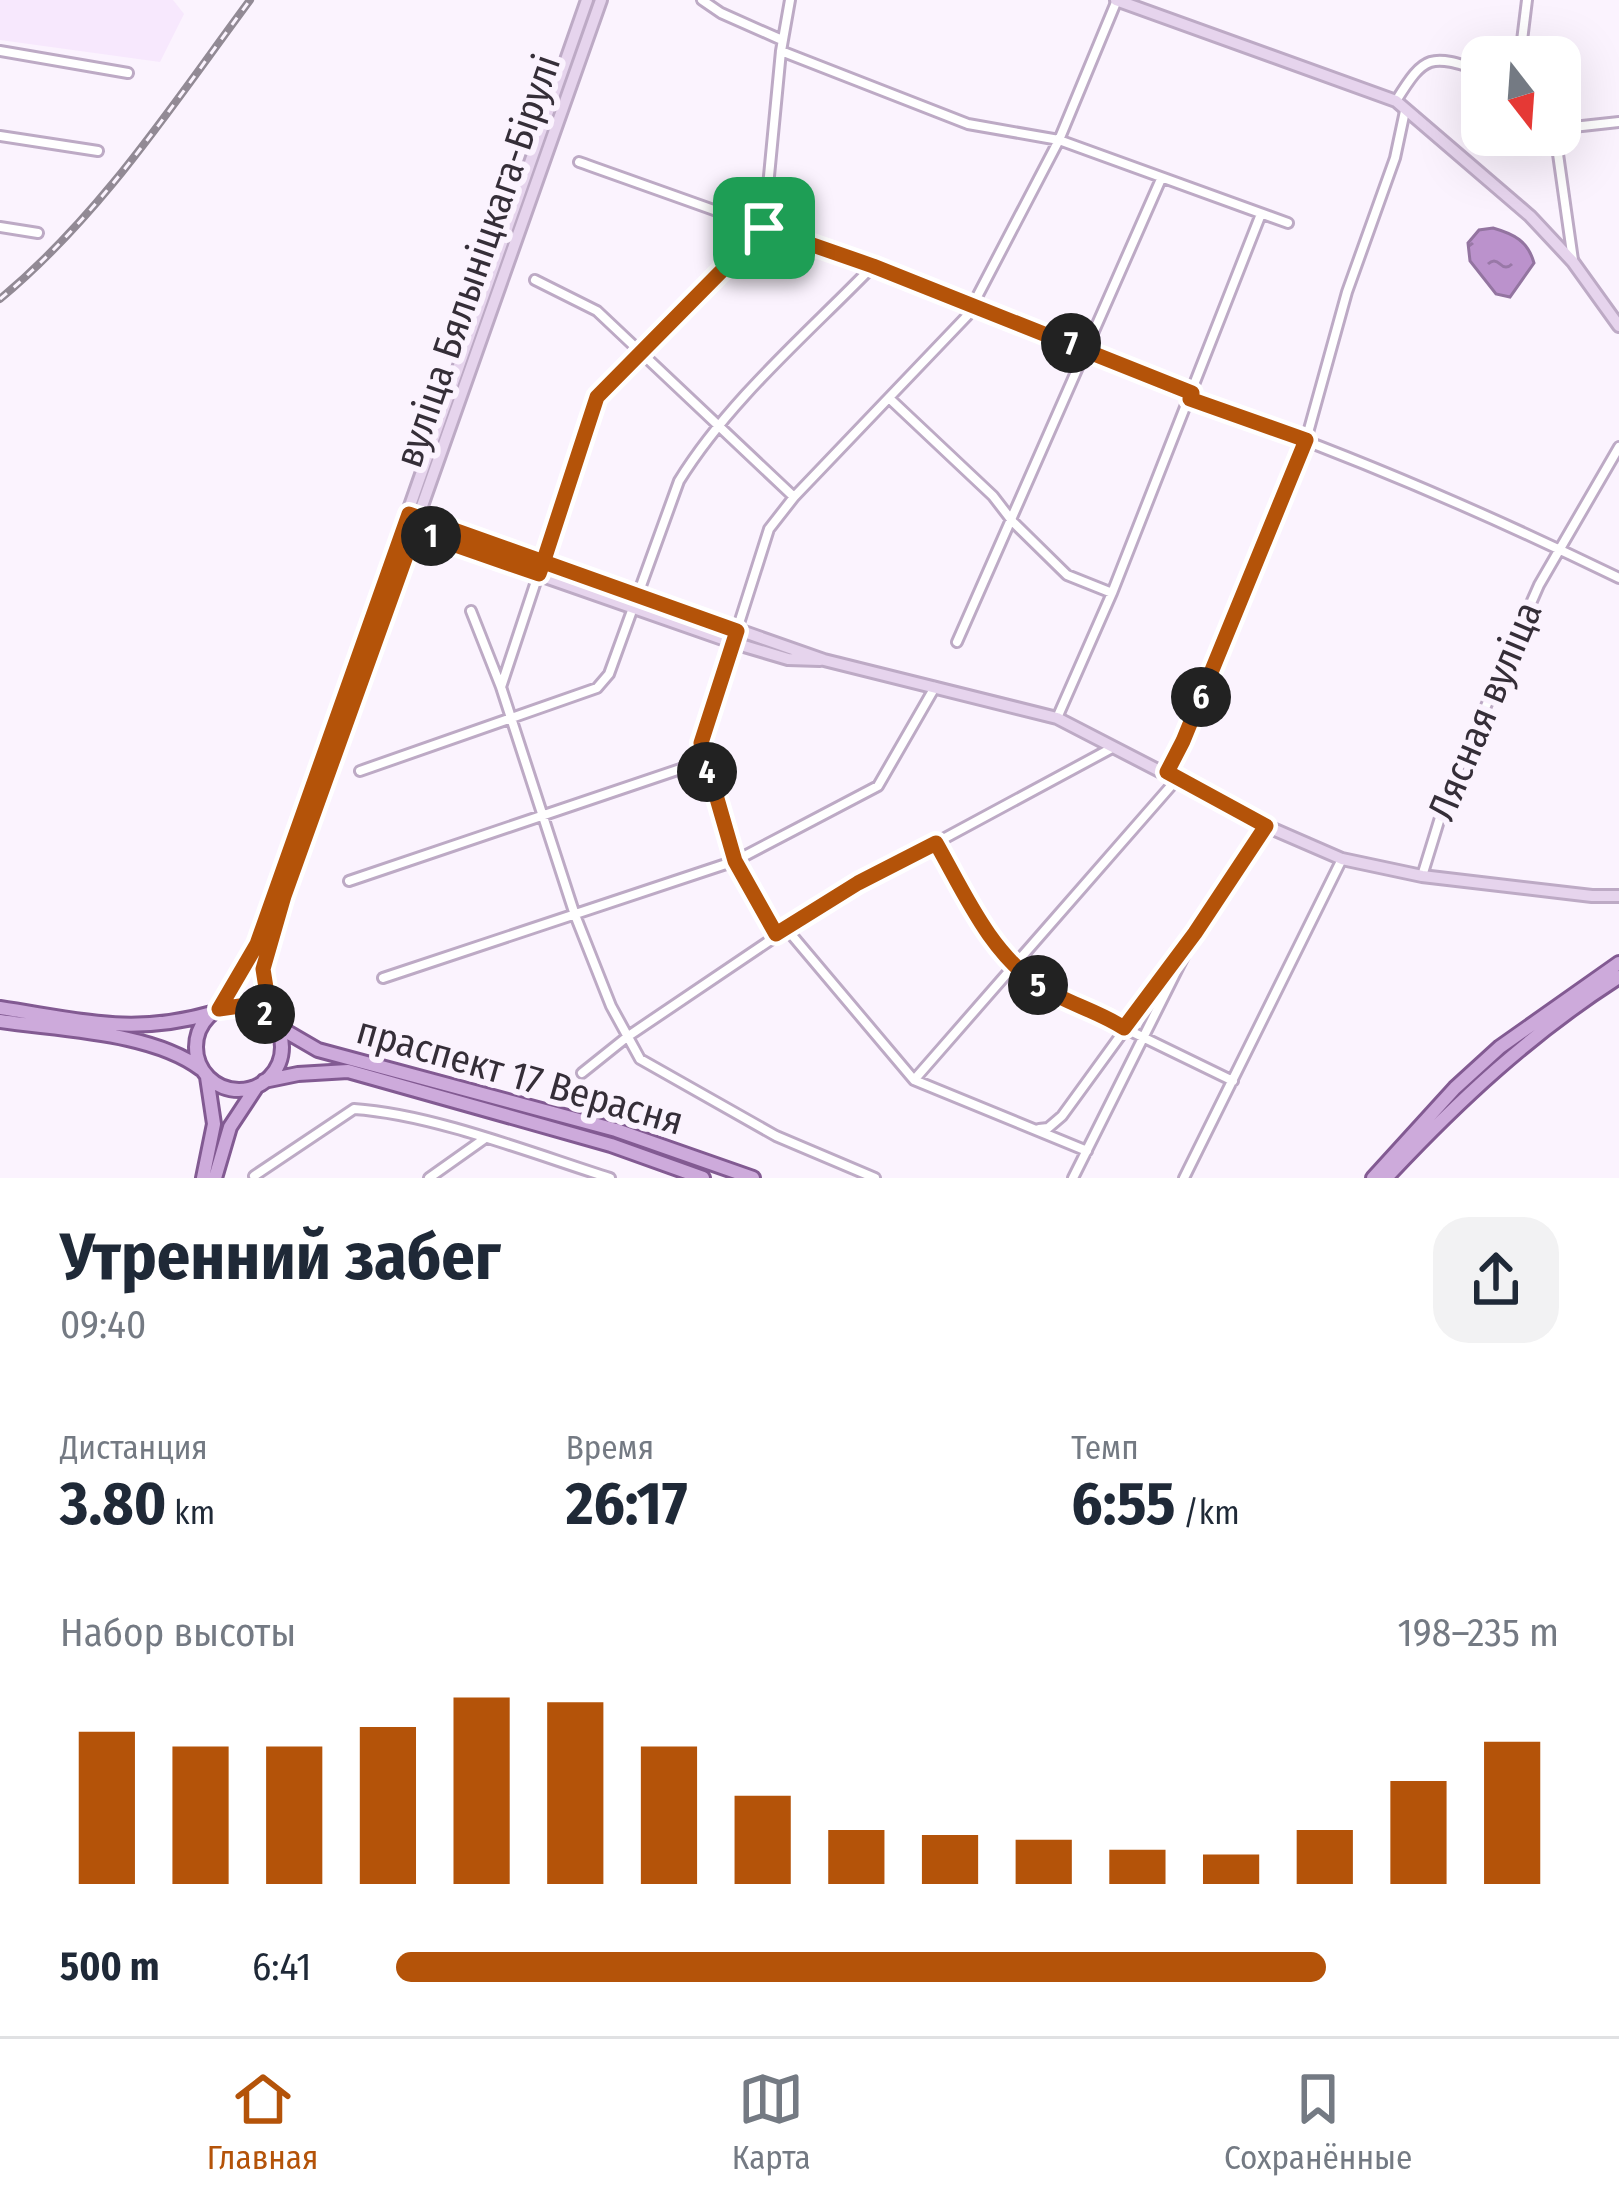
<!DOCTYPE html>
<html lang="ru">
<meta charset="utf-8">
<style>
body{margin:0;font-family:"Fira Sans Condensed",sans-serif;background:#f2f2f3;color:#1f2937;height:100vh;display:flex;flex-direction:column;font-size:45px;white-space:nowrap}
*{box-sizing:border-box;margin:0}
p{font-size:39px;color:#747a83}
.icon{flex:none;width:66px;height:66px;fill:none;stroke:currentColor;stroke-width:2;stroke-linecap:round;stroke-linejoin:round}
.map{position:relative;height:1178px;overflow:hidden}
.drawer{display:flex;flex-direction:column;background:#fff;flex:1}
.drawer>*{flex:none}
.needle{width:78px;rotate:163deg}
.controls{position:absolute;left:1461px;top:36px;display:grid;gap:24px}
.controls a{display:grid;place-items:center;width:120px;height:120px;border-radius:24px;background:#fff;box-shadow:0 12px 48px #0002;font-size:60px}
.pin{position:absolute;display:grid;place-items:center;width:102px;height:102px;color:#fff;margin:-51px;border-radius:24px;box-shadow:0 6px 18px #0006}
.km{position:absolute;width:60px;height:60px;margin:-30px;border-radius:50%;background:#222;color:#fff;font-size:33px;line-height:60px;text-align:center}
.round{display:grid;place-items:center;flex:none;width:126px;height:126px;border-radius:36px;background:#f2f2f3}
.headline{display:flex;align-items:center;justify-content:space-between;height:204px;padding:0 60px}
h1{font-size:66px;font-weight:700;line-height:90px}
.figures{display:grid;grid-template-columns:repeat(3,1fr);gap:18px;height:204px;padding:12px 60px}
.figures div{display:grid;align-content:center}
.figures b{font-size:60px;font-weight:700}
.figures small{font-size:33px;font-weight:400}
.figures p{font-size:33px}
.chart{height:336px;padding:24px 60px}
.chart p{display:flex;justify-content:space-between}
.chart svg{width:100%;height:216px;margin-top:12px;stroke:#b45309;stroke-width:6}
ul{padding:0 60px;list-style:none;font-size:39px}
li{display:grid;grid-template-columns:192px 144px 1fr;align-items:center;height:90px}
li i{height:30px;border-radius:15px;background:#b45309}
.menu{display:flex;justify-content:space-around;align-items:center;height:168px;border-top:3px solid #e0e1e3;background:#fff;font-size:33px;color:#747a83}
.menu a{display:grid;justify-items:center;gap:6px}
.menu .active{color:#b45309}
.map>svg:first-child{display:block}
</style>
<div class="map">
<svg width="1619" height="1178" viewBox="0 0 1619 1178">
<defs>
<pattern id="water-ripples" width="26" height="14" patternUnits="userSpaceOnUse" patternTransform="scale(3)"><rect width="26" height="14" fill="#bb92cc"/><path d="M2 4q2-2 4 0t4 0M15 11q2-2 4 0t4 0" fill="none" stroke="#9978a7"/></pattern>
</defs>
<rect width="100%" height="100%" fill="#fbf3fe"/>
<path fill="#f7e8fd" d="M0 0H173L184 14 160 62 0 40Z"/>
<path fill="url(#water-ripples)" stroke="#9374a0" stroke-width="3" d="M1493 228C1514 234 1528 241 1534 263L1510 297 1496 294 1470 261 1468 243 1479 230Z"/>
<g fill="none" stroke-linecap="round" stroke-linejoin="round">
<defs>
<path id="street" d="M702 0 721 13 782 40
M0 51 128 73
M781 51 968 124 1059 140 1288 223
M1520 57 1527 0
M1396 101C1425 54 1430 54 1482 71
M1562 124 1558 154 1573 260
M1562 124 1573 127 1619 122
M0 136 98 151
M579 162C784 235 991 307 1192 393L1189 399C1336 448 1479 510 1619 578
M0 227 38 233
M535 280 597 311 794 497
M889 398 993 496 1013 522 1067 575 1112 593
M471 611 501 687 575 915 611 1006 640 1059 776 1136 875 1178
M957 642 1161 179
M501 687 597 397 764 228 781 51 790 0
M1057 718 1112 593 1261 214
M360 771 597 688 609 674 679 481C729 400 807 334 873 266
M1167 772 1306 440 1347 292 1395 158 1405 111
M936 843 993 940 1013 965 1050 992 1233 1081
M1422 876 1447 795 1539 585 1619 447
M349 881 704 761
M785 927 914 1080 1087 1151
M776 934 735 861 701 743 769 529 794 497 967 316 1059 140 1117 0
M383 978 735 861 798 828 878 786 935 687
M582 1073 627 1037 830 900 1112 748
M914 1080 1177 779
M1039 1129 1048 1128 1062 1116 1195 933 1266 826
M254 1176 354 1109C432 1114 534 1154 610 1178
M429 1178 484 1139
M1073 1178 1184 956
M1184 1178 1342 859"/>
<path id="secondary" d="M1116 0 1396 101 1530 216 1573 262 1619 326
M409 514 824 660 1057 718 1266 826 1342 859 1422 876 1592 896H1619
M411 530 734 643 788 659 820 660
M219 1009 257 943 587 0
M271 1019 263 969 284 896 601 0"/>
<path id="primary" d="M196 1047a43 43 0 1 1 86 0a43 43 0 1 1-86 0Z
M0 1008C80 1020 132 1036 212 1013
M0 1021C61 1030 152 1032 201 1069
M275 1025 318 1050 616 1130 753 1178
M264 1081 298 1074 348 1071 611 1145 703 1178
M203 1178 214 1124 207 1077
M215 1178 230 1127 257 1086
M1373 1178 1455 1088 1500 1047 1619 963
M1386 1178C1457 1102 1531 1033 1619 977"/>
</defs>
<use href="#street" stroke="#bdaac5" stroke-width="14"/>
<use href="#secondary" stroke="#bdaac5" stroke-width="16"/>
<use href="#primary" stroke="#825a92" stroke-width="18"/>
<use href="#street" stroke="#fff" stroke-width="8"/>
<use href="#secondary" stroke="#e6d4ed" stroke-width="10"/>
<use href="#primary" stroke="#cdaadb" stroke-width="12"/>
<defs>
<path id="rail" d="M0 299C101 215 173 104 250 0"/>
</defs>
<use href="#rail" stroke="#928a95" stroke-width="8"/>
<use href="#rail" stroke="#fbf3fe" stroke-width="3" stroke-dasharray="9" stroke-linecap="butt"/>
</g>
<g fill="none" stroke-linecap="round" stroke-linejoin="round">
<defs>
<path id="route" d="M764 228 597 397 543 563 539 574 415 531 284 896 263 969 271 1019 247 1005 219 1009 257 944 409 514 737 631 701 743 735 861 776 934 858 883 936 843C965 894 990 953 1040 986 1066 1003 1098 1011 1124 1028L1195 933 1266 826 1167 772 1183 741 1306 440 1190 399 1192 393 873 266 764 228"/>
</defs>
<use href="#route" stroke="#fff" stroke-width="24"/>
<use href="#route" stroke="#b45309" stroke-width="15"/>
</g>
<g text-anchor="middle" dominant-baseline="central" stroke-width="12" stroke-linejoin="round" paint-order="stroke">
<g font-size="39" fill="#352e38" stroke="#fbf3fe">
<text transform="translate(478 261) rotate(-71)">вуліца Бялыніцкага-Бірулі</text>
<text transform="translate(1485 711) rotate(-67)">Лясная вуліца</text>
<text transform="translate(520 1076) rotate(16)">праспект 17 Верасня</text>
</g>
</g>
</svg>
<div class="controls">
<a><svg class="needle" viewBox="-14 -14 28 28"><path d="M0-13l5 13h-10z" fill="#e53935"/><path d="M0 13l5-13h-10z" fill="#747a83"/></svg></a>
</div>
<div class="pin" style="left:764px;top:228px;background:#1e9e55"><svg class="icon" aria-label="arrive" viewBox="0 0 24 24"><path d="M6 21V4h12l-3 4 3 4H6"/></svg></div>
<b class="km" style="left:431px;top:536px">1</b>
<b class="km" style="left:265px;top:1014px">2</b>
<b class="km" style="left:707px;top:772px">4</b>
<b class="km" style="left:1038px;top:985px">5</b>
<b class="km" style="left:1201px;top:697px">6</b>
<b class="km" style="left:1071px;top:343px">7</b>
</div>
<section class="drawer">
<div class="headline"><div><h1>Утренний забег</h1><p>09:40</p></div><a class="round"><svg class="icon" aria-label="share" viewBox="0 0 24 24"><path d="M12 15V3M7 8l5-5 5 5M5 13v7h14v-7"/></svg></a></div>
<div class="figures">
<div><p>Дистанция</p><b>3.80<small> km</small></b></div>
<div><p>Время</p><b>26:17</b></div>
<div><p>Темп</p><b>6:55<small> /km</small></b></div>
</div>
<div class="chart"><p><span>Набор высоты</span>198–235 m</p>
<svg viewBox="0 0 160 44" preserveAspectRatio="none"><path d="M5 44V13M15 44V16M25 44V16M35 44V12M45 44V6M55 44V7M65 44V16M75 44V26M85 44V33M95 44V34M105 44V35M115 44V37M125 44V38M135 44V33M145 44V23M155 44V15"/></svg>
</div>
<ul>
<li><b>500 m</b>6:41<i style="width:80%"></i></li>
</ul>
</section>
<nav class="menu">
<a class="active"><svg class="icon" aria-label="home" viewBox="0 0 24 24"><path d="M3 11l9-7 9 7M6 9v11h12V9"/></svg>Главная</a>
<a><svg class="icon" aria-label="map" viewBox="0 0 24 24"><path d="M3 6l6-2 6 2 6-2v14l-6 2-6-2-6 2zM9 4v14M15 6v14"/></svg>Карта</a>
<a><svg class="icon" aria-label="saved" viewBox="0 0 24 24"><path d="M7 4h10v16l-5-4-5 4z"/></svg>Сохранённые</a>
</nav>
